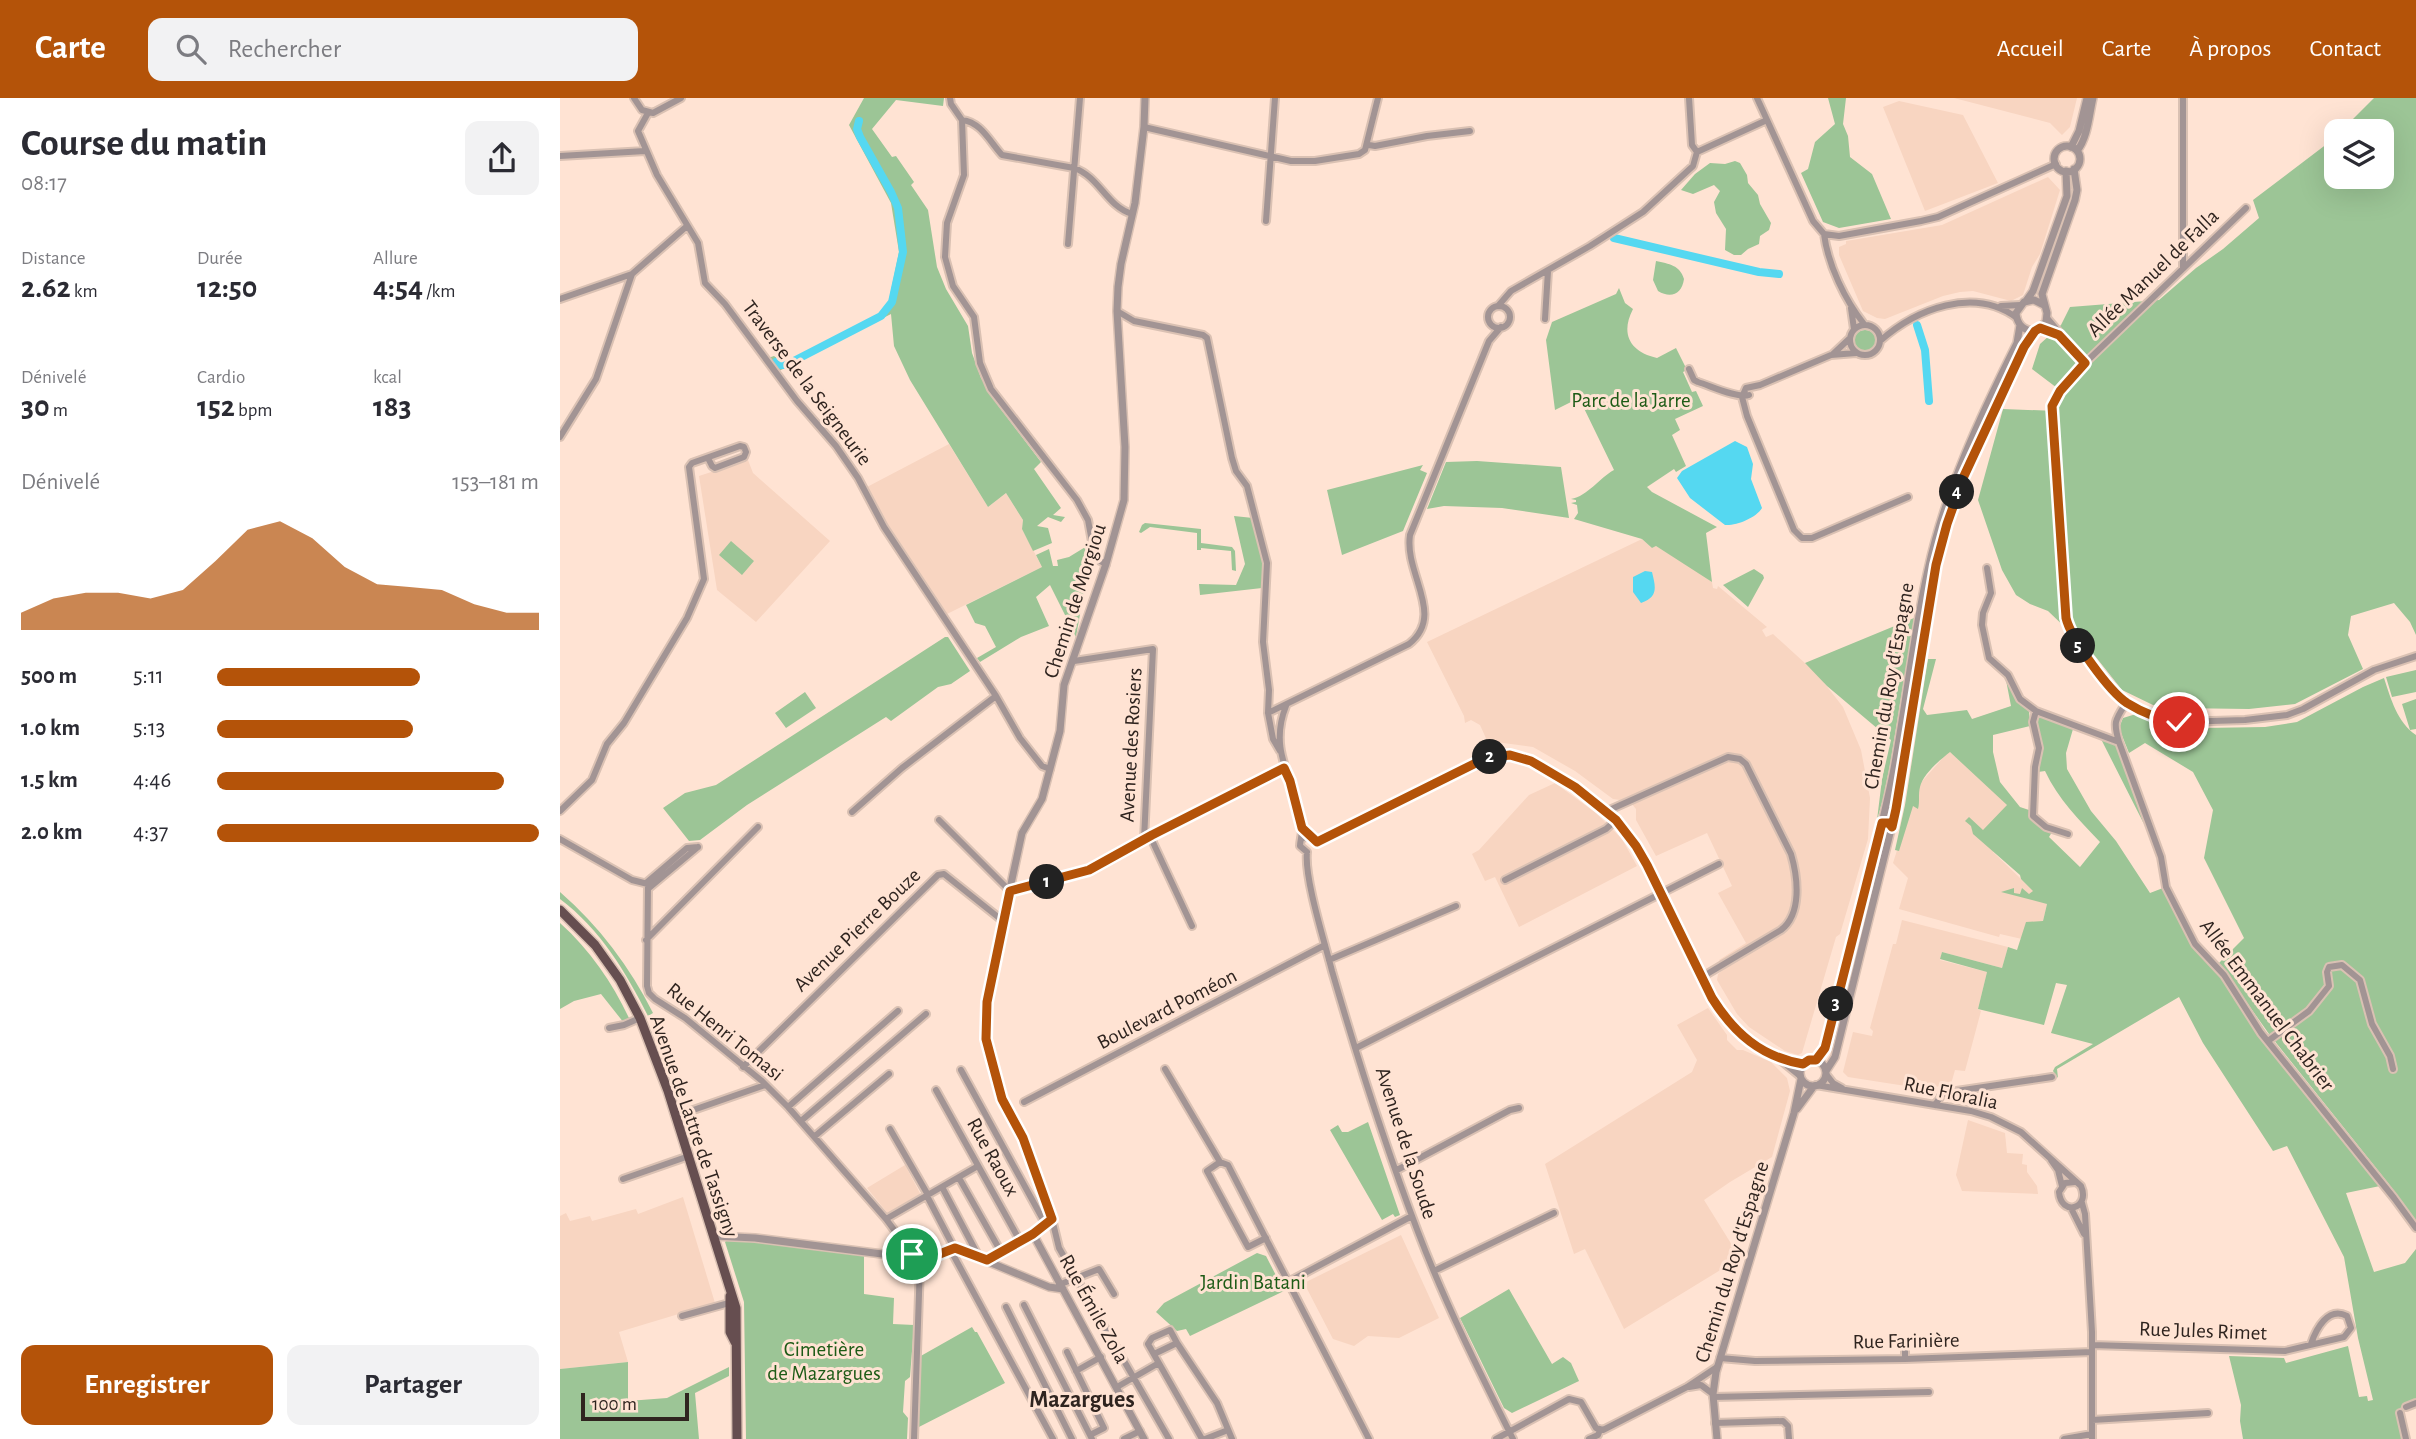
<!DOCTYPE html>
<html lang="fr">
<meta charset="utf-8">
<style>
body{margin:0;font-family:"Alegreya Sans",sans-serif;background:#f2f2f3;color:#2b2b33;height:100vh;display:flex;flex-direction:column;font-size:26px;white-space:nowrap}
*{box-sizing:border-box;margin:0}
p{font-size:23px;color:#7c7c81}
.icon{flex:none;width:38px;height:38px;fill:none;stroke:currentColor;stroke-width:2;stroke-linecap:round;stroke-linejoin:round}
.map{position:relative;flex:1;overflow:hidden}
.side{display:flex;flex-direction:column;background:#fff;width:560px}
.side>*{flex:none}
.fabs{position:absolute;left:1764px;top:21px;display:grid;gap:14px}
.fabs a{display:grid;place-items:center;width:70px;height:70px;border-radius:14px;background:#fff;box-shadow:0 7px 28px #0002;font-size:35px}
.scale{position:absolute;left:21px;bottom:18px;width:108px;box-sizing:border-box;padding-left:7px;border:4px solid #2f241f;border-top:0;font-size:19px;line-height:24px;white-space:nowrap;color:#2f241f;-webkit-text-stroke:5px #ffe3d3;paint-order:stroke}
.pin{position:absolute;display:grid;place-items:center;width:60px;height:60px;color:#fff;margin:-30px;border:4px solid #fff;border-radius:50%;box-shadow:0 2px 7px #0007}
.km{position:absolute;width:35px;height:35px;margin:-18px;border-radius:50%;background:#222;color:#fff;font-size:19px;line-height:35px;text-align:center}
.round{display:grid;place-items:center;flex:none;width:74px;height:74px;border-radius:14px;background:#f2f2f3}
.summary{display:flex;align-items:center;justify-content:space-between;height:119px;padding:0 21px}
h1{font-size:38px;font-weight:700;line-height:52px}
.stats{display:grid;grid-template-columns:repeat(3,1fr);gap:10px;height:119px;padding:7px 21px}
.stats div{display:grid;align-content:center}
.stats b{font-size:30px;font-weight:700}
.stats small{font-size:19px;font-weight:400}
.stats p{font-size:19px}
.chart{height:196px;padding:14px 21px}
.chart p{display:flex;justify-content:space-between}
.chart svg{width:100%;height:126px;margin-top:7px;fill:#b45309;opacity:.7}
.button{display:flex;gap:14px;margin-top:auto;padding:14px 21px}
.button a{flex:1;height:80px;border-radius:14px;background:#b45309;color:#fff;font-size:28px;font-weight:700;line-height:80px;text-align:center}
.button a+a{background:#f2f2f3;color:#2b2b33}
ul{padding:0 21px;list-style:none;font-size:23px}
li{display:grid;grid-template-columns:112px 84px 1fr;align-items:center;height:52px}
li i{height:18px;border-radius:9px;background:#b45309}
header{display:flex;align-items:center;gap:42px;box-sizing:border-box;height:98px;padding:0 35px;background:#b45309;color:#fff}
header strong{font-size:33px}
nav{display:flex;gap:38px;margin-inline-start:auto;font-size:24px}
.search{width:490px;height:63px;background:#f2f2f3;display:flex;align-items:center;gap:18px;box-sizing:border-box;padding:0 24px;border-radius:14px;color:#7c7c81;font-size:26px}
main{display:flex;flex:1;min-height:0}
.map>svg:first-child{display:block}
</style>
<header>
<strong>Carte</strong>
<div class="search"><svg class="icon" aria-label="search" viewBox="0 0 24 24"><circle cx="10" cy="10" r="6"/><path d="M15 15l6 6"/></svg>Rechercher</div>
<nav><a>Accueil</a><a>Carte</a><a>À propos</a><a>Contact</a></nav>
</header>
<main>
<section class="side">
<div class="summary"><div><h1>Course du matin</h1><p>08:17</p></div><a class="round"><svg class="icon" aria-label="share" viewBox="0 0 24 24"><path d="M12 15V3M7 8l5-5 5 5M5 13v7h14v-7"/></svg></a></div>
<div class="stats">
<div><p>Distance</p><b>2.62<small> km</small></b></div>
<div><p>Durée</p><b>12:50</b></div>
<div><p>Allure</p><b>4:54<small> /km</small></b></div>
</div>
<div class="stats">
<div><p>Dénivelé</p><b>30<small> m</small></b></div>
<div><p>Cardio</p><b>152<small> bpm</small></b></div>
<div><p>kcal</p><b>183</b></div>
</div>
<div class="chart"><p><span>Dénivelé</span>153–181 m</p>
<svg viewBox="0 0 160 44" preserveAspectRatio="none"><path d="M0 44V38L10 33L20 31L30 31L40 33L50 30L60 20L70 9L80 6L90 12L100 22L110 28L120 29L130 30L140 35L150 38L160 38V44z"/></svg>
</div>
<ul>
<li><b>500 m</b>5:11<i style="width:63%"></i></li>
<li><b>1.0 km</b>5:13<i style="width:61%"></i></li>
<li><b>1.5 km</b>4:46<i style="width:89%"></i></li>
<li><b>2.0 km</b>4:37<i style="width:100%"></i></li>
</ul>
<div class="button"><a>Enregistrer</a><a>Partager</a></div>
</section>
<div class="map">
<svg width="1856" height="1341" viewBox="0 0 1856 1341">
<rect width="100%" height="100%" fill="#ffe3d3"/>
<path fill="#f8d5c1" d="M1394 0H1517L1510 29 1502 37 1490 25Z
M1339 3 1403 17 1438 85 1365 113 1323 9Z
M1488 79 1500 92 1480 156 1472 169 1463 197 1451 203 1413 193 1400 194 1383 198 1325 221 1317 220 1303 213 1279 157V149L1286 146V143L1382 127Z
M389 346 428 409 446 395 463 422 462 431 482 469 387 516 330 433 307 389Z
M188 362 193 375 270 443 196 524 157 492 139 378Z
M1082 441 1092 450 1096 448 1140 475 1152 484 1153 490 1157 491 1158 488 1207 529 1202 532 1206 539 1213 536 1258 577 1283 609 1301 652 1310 700 1308 741 1280 836 1276 839 1242 955 1238 957 1225 953 1189 929 1177 916 1157 882 1158 876 1164 871 1159 862 1186 845 1158 795 1172 788 1147 735 1096 758 1076 722V711L1067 700 1060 702 1053 701 1015 673 973 649 936 644 929 647 920 627 911 622 905 625 904 618 867 544Z
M1389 653 1428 686 1447 707 1433 754 1487 806 1483 823 1462 841 1440 836 1439 839 1339 811 1348 780 1333 765 1357 689Z
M995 685 1036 715 1062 741 1077 768 959 829 935 779 925 783 912 756 919 752 969 697Z
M1342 822 1448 849 1442 870 1382 854 1380 862 1427 874 1418 911 1421 913 1405 973 1395 972 1391 986 1365 991 1288 979 1283 974 1293 934 1312 938 1313 933 1310 930 1333 846H1336Z
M1148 910 1167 937V942L1177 952H1183L1211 964 1227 980 1230 993 1212 1059 1170 1084 1144 1102 1180 1160 1064 1231 1025 1151 1014 1156 985 1066 1132 974 1137 962 1117 927Z
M1408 1022 1445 1035 1447 1055 1463 1056 1462 1066 1467 1067V1074L1477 1088 1478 1096 1402 1093 1396 1077Z
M345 1067 361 1097 329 1117 307 1090Z
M123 1099 155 1205 59 1234 68 1264 0 1271V1118L6 1115 10 1123 30 1118 32 1123 76 1111 78 1116Z
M841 1137 879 1220 839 1240 808 1238 794 1248 773 1241 744 1185Z"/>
<path fill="#9cc596" d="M304 0H384L383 8 336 2 312 31 332 59 336 58 354 84 351 87 368 112 377 169 386 191 408 228 412 255 421 280 437 306 481 364 474 371 501 410 493 417 505 419 501 424 488 419 477 428 488 430 492 445 473 453 462 431 463 422 446 395 428 409 350 282 334 248 331 216 219 273 208 260 214 258 224 265 322 214 328 207 339 154 331 105 289 27Z
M1268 0H1286L1283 26 1288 38 1290 59 1312 76 1331 121 1279 130 1263 124 1241 75 1248 71 1255 44 1275 26Z
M1814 0H1856V537L1850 524 1834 505 1791 518 1788 537 1803 571 1735 606 1689 611 1616 610 1593 607 1562 592 1535 558 1488 513 1470 506 1456 497 1442 472 1418 402 1443 311 1497 313 1505 296 1472 271 1480 246 1501 227 1510 209 1599 202 1636 170 1663 151 1699 120 1693 102 1776 39V79H1822V33H1781Z
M1175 63 1180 65 1187 77 1188 85 1198 97 1200 106 1211 125 1209 132 1200 138 1199 146 1188 151 1181 157H1174L1165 152 1166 131 1156 115 1154 104 1160 93 1154 87 1133 96 1121 92 1135 76 1150 65 1165 66Z
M1096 163C1109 166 1120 167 1124 181 1122 196 1111 201 1098 193L1093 182Z
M1059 190 1065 205 1073 211C1060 236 1070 254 1097 260L1116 250 1127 272 1123 274 1132 294 1136 293 1143 308 1115 321 1120 332 1112 337 1126 368 1116 374 1114 371 1087 389 1092 394 1157 429 1146 435 1152 484 1096 448 1092 450 1082 441 1014 421 1018 415 1017 407 1011 405 1016 404V402L1011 401C1028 398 1039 380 1054 372L1019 300 995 312 986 242 992 224 1056 196Z
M1294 243a11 11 0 1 1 22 0a11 11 0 1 1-22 0Z
M917 363 1001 369 1009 420 942 410 884 408 867 411 886 364Z
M863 367 860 372 867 375 843 433 782 457 767 392Z
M674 418 693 420 704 464 702 490 640 497 639 486 676 487 685 466Z
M585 425 641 431V445L672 449 675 453 676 473 672 472 671 453 641 450V452H637V435L590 429 581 435 579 434 582 427Z
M171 443 194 463 182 477 159 457Z
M527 448V476L516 539 490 487 476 499 489 528 461 539 420 564 417 560 436 549 425 528 415 525 406 507 482 469 476 457 489 451 493 468H498L497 462 509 459Z
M1194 471 1203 477 1204 480 1188 509 1163 487Z
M1354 520 1330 667 1323 701 1317 722 1322 681 1331 642 1267 588 1245 565Z
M385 539H388L410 573 391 586 378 589 331 623 326 619 187 707 140 742 129 743 103 710 125 695 156 687Z
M1368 561H1376L1363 611 1367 617 1407 612 1412 621 1451 608 1446 582 1469 612 1470 628 1433 637V654L1440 684 1460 709 1469 712 1474 724 1492 734 1489 739 1520 769 1540 744C1519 722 1498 701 1485 673L1478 674 1480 652 1474 623 1478 617 1513 631 1506 655 1507 671 1531 713 1556 743 1590 795 1603 790 1628 835 1820 1088 1786 1095 1814 1174 1845 1165 1856 1151V1302L1844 1305 1837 1315 1843 1341H1683L1680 1323 1681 1307 1669 1258 1724 1260 1726 1265 1788 1248 1799 1299 1807 1298 1808 1303 1813 1302 1798 1240 1784 1159 1727 1048 1713 1053 1643 945 1619 899 1497 971 1498 980 1493 973 1495 969 1533 946 1491 935 1507 887 1496 885 1484 927 1418 911 1427 874 1380 861 1382 854 1442 870 1448 849 1457 852 1466 824 1483 823 1487 806 1441 794 1454 790V795L1460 796 1462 790 1469 796 1473 793 1461 781 1460 777 1413 736 1411 728 1405 723 1409 719 1423 732 1447 707 1390 654C1380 662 1363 676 1360 689 1358 696 1360 704 1358 711L1353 708 1339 753 1335 752 1345 707Z
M1856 572V594L1832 599 1826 579Z
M1824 580C1831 601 1837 624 1856 637V1124L1828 1085 1709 936 1659 865 1684 840 1644 760 1653 712 1633 674 1585 645 1569 655 1559 630 1563 620 1576 616 1601 627 1643 630 1705 629 1737 624 1803 589Z
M245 594 256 610 226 630 215 615Z
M1856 601V631L1850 632 1842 606Z
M1541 641 1556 646 1584 726Z
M0 794C39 828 70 869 93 915L88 918C66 874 40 831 0 801Z
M0 825C30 852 52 884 69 920L64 925 41 896 14 903 0 911Z
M808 1024 840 1117 835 1119 833 1116 822 1122 770 1032 778 1027 782 1034H788Z
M169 1140 304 1157V1196L334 1200 333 1226 354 1227 350 1279 345 1283 343 1314 348 1320 347 1341H186L184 1204 165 1144Z
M697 1155 706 1158 724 1193 630 1238 626 1231 617 1233 596 1214 604 1205Z
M949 1191 992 1266 1003 1259 1011 1265 1019 1283 952 1315 944 1310 900 1220Z
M412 1229 415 1234H417L445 1285 355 1331 359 1259Z
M68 1264V1303L107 1300 169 1269V1278L135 1295 139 1341H0V1271Z"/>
<path fill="#55d8f1" d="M1175 343 1187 349 1193 366 1191 381 1202 410C1196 420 1176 428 1165 427L1130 400 1117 380 1122 373Z
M1085 473 1092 474C1096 490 1098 499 1081 505L1073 494V479Z"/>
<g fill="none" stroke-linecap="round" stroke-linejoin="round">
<path stroke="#55d8f1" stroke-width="8" d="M1054 140 1199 174 1219 176
M1357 227 1365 252 1369 303
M216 264 221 267H226L321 218 332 204 343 154 338 110 331 94 300 39 297 31 299 23"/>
<defs>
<path id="minor" d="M74 0 82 12 93 15 121 0
M390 0 391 6 402 22 404 77 387 125 385 159 393 188 414 219 420 265 431 291 517 402 528 422 535 460 546 466
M1129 0 1132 47 1137 54
M1197 0 1253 123 1264 136 1279 138 1361 123 1378 119 1496 66
M1623 0V170
M88 15 78 33 97 77 138 145 145 185 165 206 237 303 276 348 298 380 324 429 436 598 460 640 482 668 490 671
M402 22C421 24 430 44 442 57L514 70C540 79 546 108 572 116
M584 29 731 63H755L799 56 805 52 818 0
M809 47 815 48 867 38 910 33
M1137 54 1207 22
M0 58 85 53
M706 123 715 0
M1264 136C1268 167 1285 202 1304 226
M508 146 520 0
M0 201 72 176
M938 208 951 193 1030 148 1083 114 1133 68 1137 54
M1441 208 1460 207
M928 219a11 11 0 1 1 22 0a11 11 0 1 1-22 0Z
M1291 210 1294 231
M557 213 574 223 643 237 647 240 672 360 676 373 687 388 707 465 703 544 709 592 708 615 713 641 720 653
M1487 220 1525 265 1500 293 1492 308 1506 520 1509 533 1516 545 1566 605 1598 620 1619 624 1685 622 1727 617 1743 611 1814 572 1856 558
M985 221 988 173
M1290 242a15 15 0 1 1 30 0a15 15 0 1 1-30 0Z
M1320 243C1356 211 1414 188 1457 220
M1296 255 1271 257 1200 287 1186 290 1182 299 1187 318 1234 432 1242 440H1252L1348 399
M1273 256 1289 241
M1525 265 1686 110
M1129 271 1134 282 1138 284C1151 288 1178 301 1189 297
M0 339 36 281 72 176 127 128
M1427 470 1431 495 1423 515 1422 527 1429 560 1448 577 1460 601 1476 613 1559 644
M514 563 593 551 584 742
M1566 605C1555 622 1553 624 1559 644L1601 759 1606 789 1635 846 1664 877 1701 935 1834 1100 1856 1130
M726 608C706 658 740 686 742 732 742 738 740 743 740 748L747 754
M1476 613 1473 624 1479 650 1475 669 1473 718 1486 729 1508 736
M708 615 849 546C886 517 844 476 850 437L929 243 941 229
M0 713 32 682 47 646 64 625 127 520 144 481 129 369 132 365 180 348 184 349 186 354 184 359 155 370 152 368 148 360
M1047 713 1168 659 1180 661 1186 666 1231 756C1238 780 1242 816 1221 832L1142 879
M292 714 342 670 436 598
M379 722 450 793 529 772 592 737 724 670
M590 738 632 828
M0 741 72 782 88 786 87 888 89 895 95 901 125 920 202 983 228 1009 326 1121 355 1160
M741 741 749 737 753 738 757 744
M757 744 926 660 950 657 971 663 1015 689 1056 722 1076 748 1087 767 1152 900 1167 923 1182 939 1219 961 1240 978
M747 754C744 780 765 845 772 873 797 959 826 1050 858 1134 885 1205 919 1273 953 1341
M945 782 1046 731 1056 722
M86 785 127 750 138 749
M89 790 138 749
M86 842 198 729
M769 862 896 808
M49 930 64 927 80 920
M1708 943 1749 913 1769 888 1767 874 1769 869 1782 867 1800 882 1812 926 1830 958 1833 971
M796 950 1159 766
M1221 961 1243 966
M183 969 378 777 384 776 443 823
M605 971 660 1064 668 1067 809 1341
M401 972 486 1127
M1266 976 1273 985 1282 990
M1256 987 1411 1013 1431 1019 1461 1034 1521 1088C1531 1111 1501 1119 1499 1094L1505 1085 1515 1084
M376 992 460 1143
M464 1004 765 847
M1375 1007 1383 995 1492 979
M228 1009 338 913
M116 1018 205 987
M241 1023 366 916
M330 1031 368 1097
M255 1038 329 976
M1491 1062 1498 1072 1502 1088
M660 1064 647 1073 688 1149 706 1140
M837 1072 950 1012 959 1010
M399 1080 441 1154
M63 1081 129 1058
M382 1089 419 1159
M367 1098 391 1144 390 1151 493 1341
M1522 1105 1525 1116 1532 1234V1341
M1511 1110 1524 1136
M326 1121 418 1068
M492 1121 499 1150 609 1341
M874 1173 994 1115
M728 1184 852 1118
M501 1186 539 1171 554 1196
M464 1207 532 1341
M446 1209 512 1341
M122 1218 169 1205
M617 1245 657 1305 672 1341
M1345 1247V1261
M1532 1247 1725 1253 1784 1239 1791 1230 1787 1218C1768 1208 1756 1231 1751 1246
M507 1254 544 1330 530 1337
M594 1256 617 1245 610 1232 592 1240 588 1246 642 1341
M1160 1260 1195 1263 1345 1261 1532 1254
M516 1273 541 1259
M557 1289 597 1266
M1129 1289 1141 1287 1153 1296
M1153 1299 1369 1294
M1846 1309 1856 1305
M1840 1315 1846 1341
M1532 1322 1648 1315
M1155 1325 1223 1323 1228 1328 1229 1341
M354 1341 360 1167 362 1161
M564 1341 580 1333
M645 1341 668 1332
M936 1341 1009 1301 1021 1304 1036 1330 1043 1332 1127 1289 1157 1269
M1029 1341 1038 1337 1040 1332
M1504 1341 1532 1336"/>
<path id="tertiary" d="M1494 61a13 13 0 1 1 26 0a13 13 0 1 1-26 0Z
M1511 49 1519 33 1527 0
M1517 53C1528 39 1529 17 1533 0
M1466 203 1473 193 1507 98 1506 73
M1484 207 1474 202 1464 204 1456 215C1457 227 1464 233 1475 233L1486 224 1487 215 1482 196 1515 102 1517 92 1514 71
M1240 975a13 13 0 1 1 26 0a13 13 0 1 1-26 0Z
M1256 962 1262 956 1269 934C1290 848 1315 763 1333 676 1346 608 1353 539 1368 472 1385 393 1421 317 1457 245L1460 227
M1266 973 1275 959 1336 711 1376 467 1386 426 1404 378 1464 249 1475 233
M1237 1011 1254 988
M473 1136 584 1341
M154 1138 195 1140 362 1161 395 1150 489 1189 503 1191
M427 1162 486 1127 492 1121 463 1040 442 1001 426 941 425 923 443 823 462 735 482 701 500 633 504 587 546 466 564 402 565 349 557 213 558 189 561 166 575 105 584 29 585 0
M1157 1341 1153 1296 1156 1274 1234 1015 1241 981"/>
<path id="primary" d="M0 812 35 847 60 882 80 920 108 993 176 1210 177 1341
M170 1198V1234L175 1244"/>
</defs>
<use href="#minor" stroke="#dac1b3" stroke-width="10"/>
<use href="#tertiary" stroke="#dac1b3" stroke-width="10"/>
<use href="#primary" stroke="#dac1b3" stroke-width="12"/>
<use href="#minor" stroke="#a29494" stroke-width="6"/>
<use href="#tertiary" stroke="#a29494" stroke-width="7"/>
<use href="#primary" stroke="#664e50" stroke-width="9"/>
</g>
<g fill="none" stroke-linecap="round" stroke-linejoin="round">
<defs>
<path id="route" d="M352 1156 355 1160 362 1161 372 1159 395 1150 427 1162 473 1136 492 1121 463 1040 442 1001 426 941 427 904 450 793 529 772 592 737 724 670 730 683 742 730 757 744 926 660 950 657 971 663 1015 689 1056 722 1076 748 1087 767 1152 900C1174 935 1201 959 1243 966L1249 962H1256L1265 950 1322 725H1329L1332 729 1336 711 1376 467 1387 426 1404 378 1464 249 1475 233 1480 230 1499 237 1525 265 1500 293 1492 308 1506 520C1511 541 1549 593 1567 605 1583 615 1602 622 1619 624"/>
</defs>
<use href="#route" stroke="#fff" stroke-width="14"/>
<use href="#route" stroke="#b45309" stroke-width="9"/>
</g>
<g text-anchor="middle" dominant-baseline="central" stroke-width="6" stroke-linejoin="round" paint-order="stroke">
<g font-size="21" fill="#2f241f" stroke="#ffe3d3">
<text transform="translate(1593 175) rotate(-44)">Allée Manuel de Falla</text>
<text transform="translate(247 285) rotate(53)">Traverse de la Seigneurie</text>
<text transform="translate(515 503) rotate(-72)">Chemin de Morgiou</text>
<text transform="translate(1329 588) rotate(-80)">Chemin du Roy d'Espagne</text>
<text transform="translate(571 647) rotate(-87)">Avenue des Rosiers</text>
<text transform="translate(297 832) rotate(-44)">Avenue Pierre Bouze</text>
<text transform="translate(1707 907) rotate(53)">Allée Emmanuel Chabrier</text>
<text transform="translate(607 911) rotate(-27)">Boulevard Poméon</text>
<text transform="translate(165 934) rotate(39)">Rue Henri Tomasi</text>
<text transform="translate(1391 995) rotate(12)">Rue Floralia</text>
<text transform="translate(134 1028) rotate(71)">Avenue de Lattre de Tassigny</text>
<text transform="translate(846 1045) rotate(72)">Avenue de la Soude</text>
<text transform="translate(433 1059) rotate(61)">Rue Raoux</text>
<text transform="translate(1172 1164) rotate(-73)">Chemin du Roy d'Espagne</text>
<text transform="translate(534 1211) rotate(61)">Rue Émile Zola</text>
<text transform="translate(1643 1233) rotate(2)">Rue Jules Rimet</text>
<text transform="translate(1346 1243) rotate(-1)">Rue Farinière</text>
</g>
<g font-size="21" fill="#1d5b16" stroke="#ffe3d3">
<text x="1071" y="302">Parc de la Jarre</text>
<text x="693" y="1184">Jardin Batani</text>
<text x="264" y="1251">Cimetière<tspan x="264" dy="24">de Mazargues</tspan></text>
</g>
<g font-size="24" font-weight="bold" fill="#2f241f" stroke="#ffe3d3">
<text x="522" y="1302">Mazargues</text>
</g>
</g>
</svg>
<div class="fabs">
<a><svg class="icon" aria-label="layers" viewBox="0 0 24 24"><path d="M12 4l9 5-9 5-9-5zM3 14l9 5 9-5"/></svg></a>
</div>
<div class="scale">100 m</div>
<div class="pin" style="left:352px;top:1156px;background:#1e9e55"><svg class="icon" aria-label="arrive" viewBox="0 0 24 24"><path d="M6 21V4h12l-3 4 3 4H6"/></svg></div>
<div class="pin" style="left:1619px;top:624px;background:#d93025"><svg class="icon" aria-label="check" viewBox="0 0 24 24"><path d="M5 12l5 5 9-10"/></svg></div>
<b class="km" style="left:487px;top:784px">1</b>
<b class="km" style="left:930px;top:659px">2</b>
<b class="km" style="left:1276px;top:906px">3</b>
<b class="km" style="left:1397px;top:394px">4</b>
<b class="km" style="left:1518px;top:548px">5</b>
</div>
</main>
